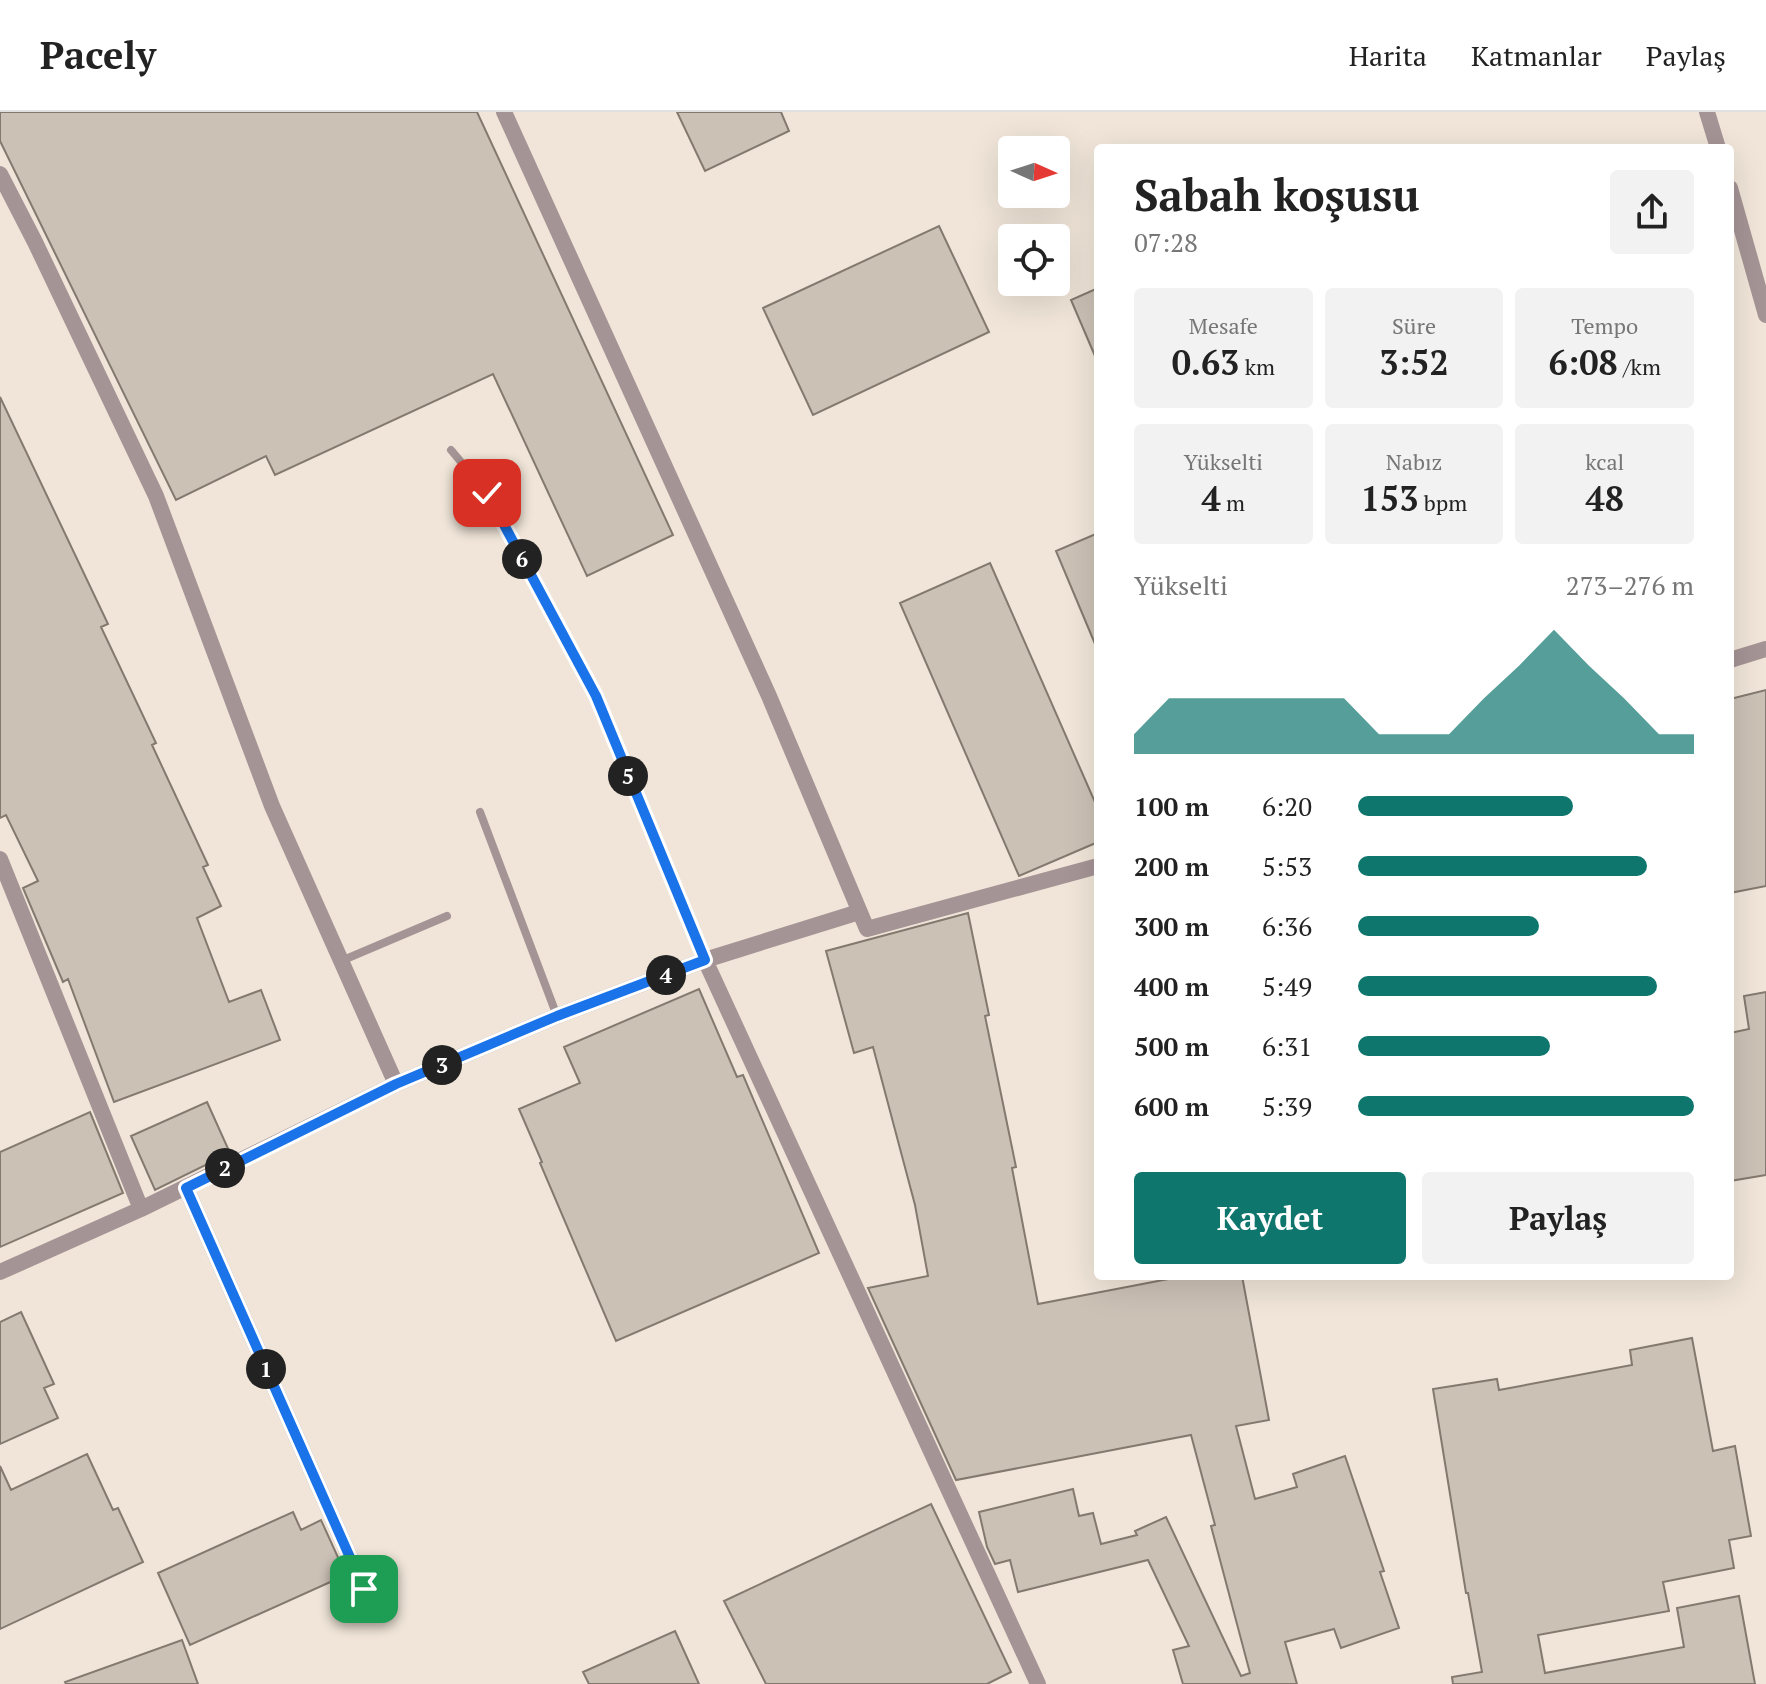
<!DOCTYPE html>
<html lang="tr">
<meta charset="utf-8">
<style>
body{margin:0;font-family:"PT Serif",serif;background:#f2f2f2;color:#222;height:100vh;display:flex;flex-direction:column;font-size:30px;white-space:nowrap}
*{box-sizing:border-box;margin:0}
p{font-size:26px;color:#767676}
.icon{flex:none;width:44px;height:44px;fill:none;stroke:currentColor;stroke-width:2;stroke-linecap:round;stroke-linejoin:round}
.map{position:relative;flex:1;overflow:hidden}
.panel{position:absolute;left:1094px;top:32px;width:640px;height:1136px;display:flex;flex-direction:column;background:#fff;border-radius:8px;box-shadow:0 8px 32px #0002}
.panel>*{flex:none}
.needle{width:52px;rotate:93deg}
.controls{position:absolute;left:998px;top:24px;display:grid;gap:16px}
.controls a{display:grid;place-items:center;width:72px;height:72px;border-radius:8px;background:#fff;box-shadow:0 8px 32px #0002;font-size:40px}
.pin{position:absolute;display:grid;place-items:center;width:68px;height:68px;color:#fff;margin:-34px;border-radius:16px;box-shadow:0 4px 12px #0006}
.km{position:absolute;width:40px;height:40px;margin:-20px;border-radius:50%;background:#222;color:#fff;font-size:22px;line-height:40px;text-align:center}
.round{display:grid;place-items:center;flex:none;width:84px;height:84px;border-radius:8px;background:#f2f2f2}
.headline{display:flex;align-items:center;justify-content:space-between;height:136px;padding:0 40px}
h1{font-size:44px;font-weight:700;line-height:60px}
.figures{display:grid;grid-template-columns:repeat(3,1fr);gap:12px;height:136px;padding:8px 40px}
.figures div{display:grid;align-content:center;border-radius:8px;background:#f2f2f2;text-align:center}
.figures b{font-size:34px;font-weight:700}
.figures small{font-size:22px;font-weight:400}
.figures p{font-size:22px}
.chart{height:224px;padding:16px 40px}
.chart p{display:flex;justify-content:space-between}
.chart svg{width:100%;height:144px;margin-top:8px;fill:#0f766e;opacity:.7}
.button{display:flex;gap:16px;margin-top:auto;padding:16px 40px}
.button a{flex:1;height:92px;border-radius:8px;background:#0f766e;color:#fff;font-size:32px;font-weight:700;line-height:92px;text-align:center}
.button a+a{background:#f2f2f2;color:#222}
ul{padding:0 40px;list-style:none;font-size:26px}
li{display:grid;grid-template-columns:128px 96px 1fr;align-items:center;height:60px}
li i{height:20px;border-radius:10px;background:#0f766e}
header{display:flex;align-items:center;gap:48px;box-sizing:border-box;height:112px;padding:0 40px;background:#fff;border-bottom:2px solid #e0e0e0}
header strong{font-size:38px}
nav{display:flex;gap:44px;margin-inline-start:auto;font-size:28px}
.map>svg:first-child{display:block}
</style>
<header>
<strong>Pacely</strong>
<nav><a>Harita</a><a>Katmanlar</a><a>Paylaş</a></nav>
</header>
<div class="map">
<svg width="1766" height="1572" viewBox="0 0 1766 1572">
<rect width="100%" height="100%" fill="#f0e5d8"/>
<path fill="#ccc1b5" stroke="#84796e" stroke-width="2" d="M0 0H477L673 423 587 464 493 262 275 363 266 344 176 388 0 29Z
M677 0H781L789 19 705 59Z
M939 114 989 220 813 303 763 196Z
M1098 176V251L1071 188Z
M0 285 108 512 101 515 156 631 152 633 208 753 203 755 221 794 197 806 229 890 261 878 280 928 114 990 68 867 63 870 23 776 38 769 6 703 0 706Z
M1098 421V539L1056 439Z
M990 451 1098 697V730L1019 764 900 491Z
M1766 578V774L1730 781V587Z
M968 801 989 903 985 904 1016 1055 1012 1056 1038 1192 1184 1164H1242L1269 1308 1236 1314 1255 1387 1297 1375 1293 1362 1345 1344 1384 1459 1380 1460 1399 1516 1341 1536 1334 1517 1285 1530 1297 1572H1183L1173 1538 1189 1534 1148 1448 1018 1480 1010 1448 995 1452 987 1435 979 1400 1073 1377 1079 1404 1093 1401 1101 1432 1137 1423 1135 1419 1166 1405 1241 1564 1250 1561 1211 1414 1215 1413 1191 1323 956 1368 868 1176 928 1164 915 1093 873 935 854 941 826 839Z
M699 877 737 965 743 963 819 1141 616 1229 540 1051 542 1050 519 997 580 971 564 935Z
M1766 880V1063L1730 1069V921L1749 917 1744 884Z
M207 990 230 1041 155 1078 131 1024Z
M90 1000 123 1081 0 1135V1040Z
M21 1200 54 1272 44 1276 58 1306 0 1332V1210Z
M1692 1226 1713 1339 1735 1334 1751 1424 1729 1428 1734 1456 1663 1470 1669 1499 1538 1523 1545 1561 1684 1535 1677 1496 1739 1484 1755 1572H1453L1452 1565 1482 1560 1468 1481H1466L1433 1277 1497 1267 1499 1278 1632 1253 1630 1238Z
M87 1342 113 1398 118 1396 143 1450 0 1517V1354L11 1378Z
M931 1392 1011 1560 987 1572H766L724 1489Z
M293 1400 301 1418 321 1408 346 1463 190 1533 158 1461Z
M675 1519 699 1572H589L583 1560Z
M182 1528 198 1572H66L65 1570Z"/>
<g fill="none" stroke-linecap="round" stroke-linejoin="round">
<path stroke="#a59495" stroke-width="8" d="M451 338 487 381 596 584 705 847
M480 700 557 904
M341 849 447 804"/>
<path stroke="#a59495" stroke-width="16" d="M504 0 769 584 867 817 1098 754
M1707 0 1718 36
M0 62 35 130 156 384 272 694 396 972
M1730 76 1766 203
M1730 548 1766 537
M0 747 141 1097
M705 848 1038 1572
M186 1076 364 1477
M0 1160 141 1097 396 972 557 904 705 848 859 800"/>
</g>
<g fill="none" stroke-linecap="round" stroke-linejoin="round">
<defs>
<path id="route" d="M364 1477 186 1076 396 972 557 904 705 848 596 584 487 381"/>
</defs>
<use href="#route" stroke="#fff" stroke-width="16"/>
<use href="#route" stroke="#1a73e8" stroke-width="10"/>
</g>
</svg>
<div class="controls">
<a><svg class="needle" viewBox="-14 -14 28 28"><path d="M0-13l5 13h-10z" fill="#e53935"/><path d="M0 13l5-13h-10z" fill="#767676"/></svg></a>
<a><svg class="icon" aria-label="locate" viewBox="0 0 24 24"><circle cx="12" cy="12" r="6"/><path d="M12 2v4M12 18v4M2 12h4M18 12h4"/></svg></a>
</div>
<div class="pin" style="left:364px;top:1477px;background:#1e9e55"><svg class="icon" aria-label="arrive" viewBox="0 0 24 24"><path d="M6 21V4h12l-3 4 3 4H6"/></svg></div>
<div class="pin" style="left:487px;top:381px;background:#d93025"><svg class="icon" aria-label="check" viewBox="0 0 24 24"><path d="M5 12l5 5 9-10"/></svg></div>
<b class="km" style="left:266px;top:1257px">1</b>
<b class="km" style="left:225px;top:1056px">2</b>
<b class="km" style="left:442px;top:953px">3</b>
<b class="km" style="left:666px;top:863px">4</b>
<b class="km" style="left:628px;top:664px">5</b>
<b class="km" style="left:522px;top:447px">6</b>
<section class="panel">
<div class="headline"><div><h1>Sabah koşusu</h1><p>07:28</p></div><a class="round"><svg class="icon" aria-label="share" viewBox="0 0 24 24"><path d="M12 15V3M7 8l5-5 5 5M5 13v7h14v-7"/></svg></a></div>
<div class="figures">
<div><p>Mesafe</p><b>0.63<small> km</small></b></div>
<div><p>Süre</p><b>3:52</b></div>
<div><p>Tempo</p><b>6:08<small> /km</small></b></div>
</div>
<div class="figures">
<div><p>Yükselti</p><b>4<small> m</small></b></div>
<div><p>Nabız</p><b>153<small> bpm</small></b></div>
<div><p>kcal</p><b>48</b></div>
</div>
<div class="chart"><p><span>Yükselti</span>273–276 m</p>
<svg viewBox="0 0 160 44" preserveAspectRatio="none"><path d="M0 44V38L10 27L20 27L30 27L40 27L50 27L60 27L70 38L80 38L90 38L100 27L110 17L120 6L130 17L140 27L150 38L160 38V44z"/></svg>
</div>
<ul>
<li><b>100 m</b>6:20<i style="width:64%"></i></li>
<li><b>200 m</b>5:53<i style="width:86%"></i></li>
<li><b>300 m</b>6:36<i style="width:54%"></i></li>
<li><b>400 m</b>5:49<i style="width:89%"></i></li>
<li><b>500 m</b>6:31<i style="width:57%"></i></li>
<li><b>600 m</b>5:39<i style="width:100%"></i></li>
</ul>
<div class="button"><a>Kaydet</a><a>Paylaş</a></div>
</section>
</div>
